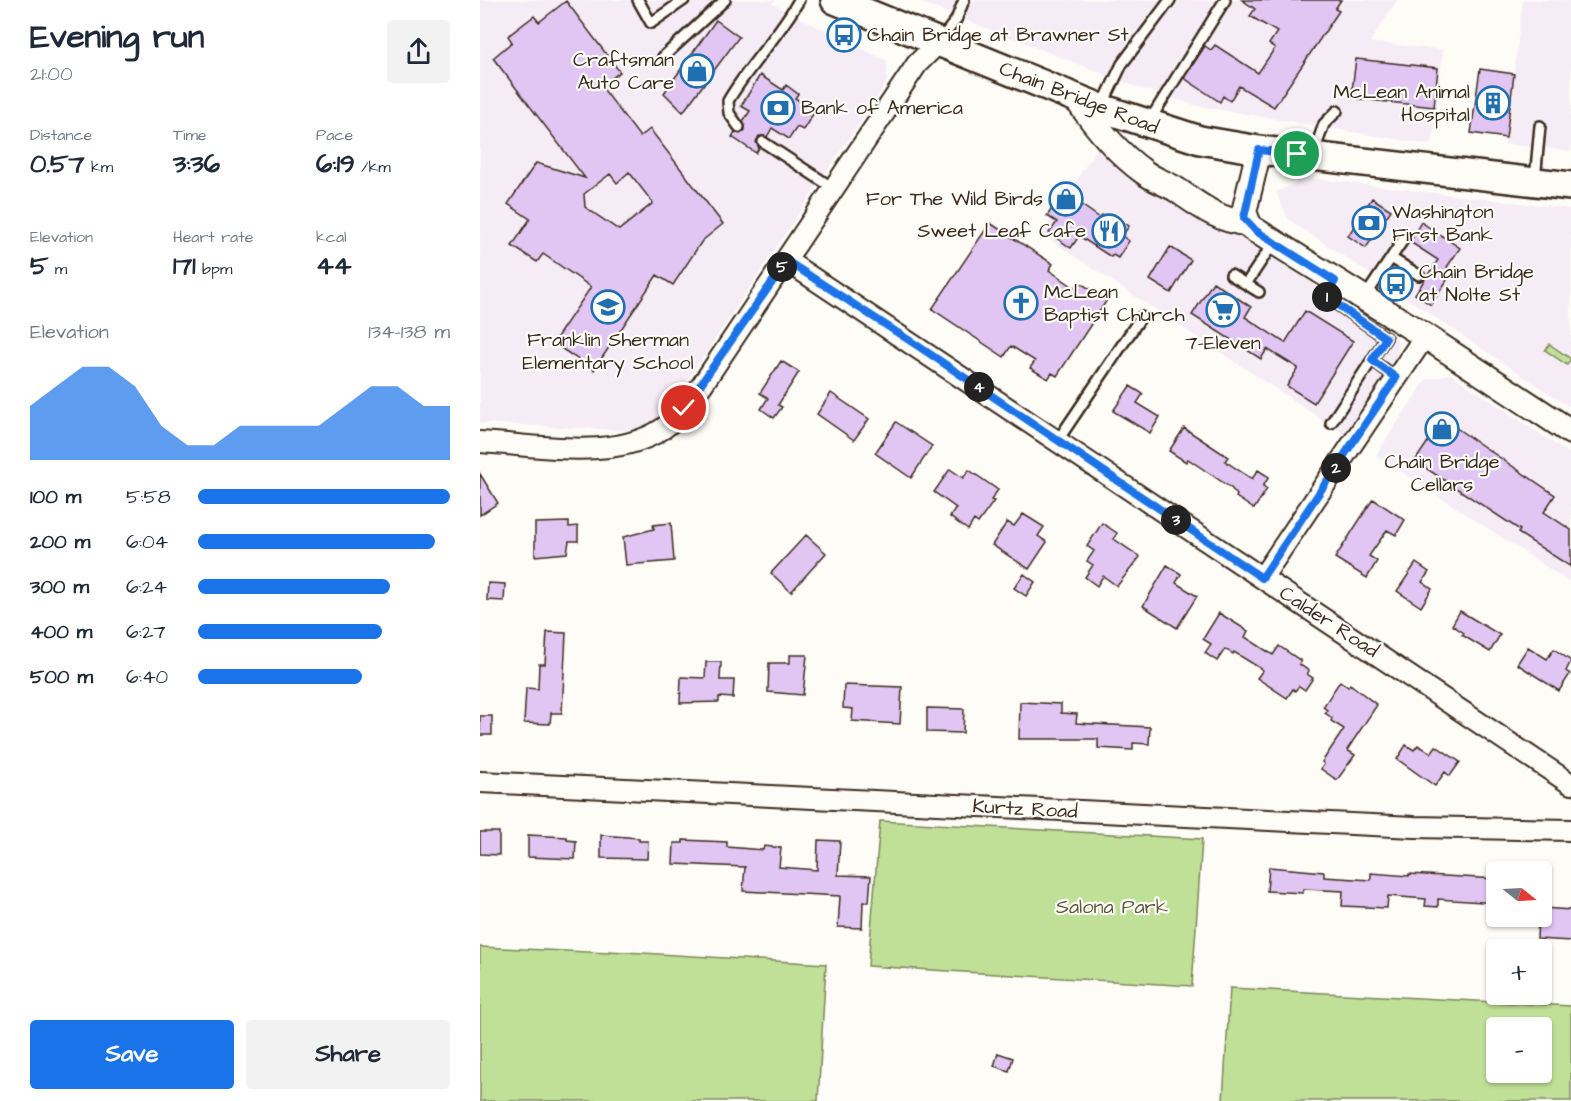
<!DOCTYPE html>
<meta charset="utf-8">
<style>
body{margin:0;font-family:"Architects Daughter",sans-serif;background:#f2f2f3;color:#1f2937;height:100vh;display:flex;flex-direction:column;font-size:22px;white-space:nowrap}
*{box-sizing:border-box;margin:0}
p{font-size:20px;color:#747a83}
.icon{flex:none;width:33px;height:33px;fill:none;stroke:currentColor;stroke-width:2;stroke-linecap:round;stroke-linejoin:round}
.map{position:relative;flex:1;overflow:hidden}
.panel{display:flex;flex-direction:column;background:#fff;width:480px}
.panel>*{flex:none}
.needle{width:39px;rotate:108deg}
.controls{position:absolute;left:1006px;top:861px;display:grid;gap:12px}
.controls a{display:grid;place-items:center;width:66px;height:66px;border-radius:6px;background:#fff;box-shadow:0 2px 4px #0004;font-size:30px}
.pin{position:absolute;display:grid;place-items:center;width:51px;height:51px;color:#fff;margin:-26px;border:3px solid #fff;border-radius:50%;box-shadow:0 2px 6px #0007}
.km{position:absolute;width:30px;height:30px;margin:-15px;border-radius:50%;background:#222;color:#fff;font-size:16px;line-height:30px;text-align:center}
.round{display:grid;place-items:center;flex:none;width:63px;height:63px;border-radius:6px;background:#f2f2f3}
.summary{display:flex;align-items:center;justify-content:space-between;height:102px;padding:0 30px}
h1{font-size:33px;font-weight:700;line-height:45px}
.metrics{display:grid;grid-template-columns:repeat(3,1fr);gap:9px;height:102px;padding:6px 30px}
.metrics div{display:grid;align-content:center}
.metrics b{font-size:26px;font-weight:700}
.metrics small{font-size:16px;font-weight:400}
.metrics p{font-size:16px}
.chart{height:168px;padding:12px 30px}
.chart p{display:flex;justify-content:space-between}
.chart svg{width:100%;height:108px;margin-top:6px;fill:#1a73e8;opacity:.7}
.cta{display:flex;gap:12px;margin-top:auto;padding:12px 30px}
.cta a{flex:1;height:69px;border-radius:6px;background:#1a73e8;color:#fff;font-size:24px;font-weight:700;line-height:69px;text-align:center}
.cta a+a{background:#f2f2f3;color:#1f2937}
ul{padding:0 30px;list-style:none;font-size:20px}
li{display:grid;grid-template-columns:96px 72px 1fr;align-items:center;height:45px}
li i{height:15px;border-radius:8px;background:#1a73e8}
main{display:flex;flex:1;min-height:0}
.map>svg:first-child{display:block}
</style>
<main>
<section class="panel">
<div class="summary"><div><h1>Evening run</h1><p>21:00</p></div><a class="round"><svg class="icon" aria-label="share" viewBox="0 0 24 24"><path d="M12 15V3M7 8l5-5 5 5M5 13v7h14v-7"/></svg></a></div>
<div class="metrics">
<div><p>Distance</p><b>0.57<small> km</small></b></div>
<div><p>Time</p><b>3:36</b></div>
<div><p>Pace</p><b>6:19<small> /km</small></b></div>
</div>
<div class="metrics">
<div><p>Elevation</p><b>5<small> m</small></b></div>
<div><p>Heart rate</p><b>171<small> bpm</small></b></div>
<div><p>kcal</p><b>44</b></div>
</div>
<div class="chart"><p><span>Elevation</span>134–138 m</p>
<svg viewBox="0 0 160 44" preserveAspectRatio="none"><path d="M0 44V22L10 14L20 6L30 6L40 14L50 30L60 38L70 38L80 30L90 30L100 30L110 30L120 22L130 14L140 14L150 22L160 22V44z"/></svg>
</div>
<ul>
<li><b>100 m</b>5:58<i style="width:100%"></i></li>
<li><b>200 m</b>6:04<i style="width:94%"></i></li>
<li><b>300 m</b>6:24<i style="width:76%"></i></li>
<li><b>400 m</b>6:27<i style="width:73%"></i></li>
<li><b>500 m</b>6:40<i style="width:65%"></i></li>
</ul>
<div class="cta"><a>Save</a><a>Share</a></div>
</section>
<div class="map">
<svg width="1091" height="1101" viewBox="0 0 1091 1101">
<rect width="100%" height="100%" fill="#fdfcf7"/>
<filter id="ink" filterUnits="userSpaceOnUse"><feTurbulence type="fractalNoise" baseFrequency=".0167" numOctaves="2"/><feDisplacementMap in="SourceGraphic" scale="12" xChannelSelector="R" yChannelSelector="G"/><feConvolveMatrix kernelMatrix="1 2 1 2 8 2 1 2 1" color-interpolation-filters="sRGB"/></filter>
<g filter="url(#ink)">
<path fill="#f5ecf6" d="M0 0H295L292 4 407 61V81L191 405 173 425 157 431 0 423Z
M435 0H917L890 42 963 50 953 139 951 145 718 106 662 89Z
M1043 0H1091V151L1025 144Z
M621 143 917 340 919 360 867 436 561 234Z
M812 176 1091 209V408L808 219 796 192 817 183Z
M971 374 1091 455V583L896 455 946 380Z"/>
<path fill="#c0e098" stroke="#7e855b" stroke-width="1.5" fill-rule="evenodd" d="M1069 344 1091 359 1087 365 1065 350Z
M400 821 722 839 712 986 388 966Z
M0 947 129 953V951L346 964 338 1101H0Z
M750 988 1091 1006V1101H743ZM1017 1028H1062V1072H1017Z"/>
<path fill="#e1c5f3" stroke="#3b2a1e" stroke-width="1.5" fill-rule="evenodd" d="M762 0H861L855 9 859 11 794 107 759 86 750 101 743 96 740 102 704 78 725 46 731 50 735 45 778 73 795 48 789 44 797 32 770 16 775 9Z
M86 1 140 72 121 86 160 137 170 129 243 224 222 241 193 285 177 275 114 370 73 343 111 287 63 254 57 262 32 246 50 219 28 204 56 163 105 178 13 58 32 42 28 36 54 16 59 22ZM149 172 173 203 139 230 105 207 104 194 130 174 137 183Z
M236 20 259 37 203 112 184 93Z
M876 59 958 68 954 107 871 98Z
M1000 69 1034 74 1026 138 991 133Z
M280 75 303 90 306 85 318 94 315 98 335 111 323 130 317 127 309 139 292 128 287 137 279 136 276 142 279 148 276 153 252 137 255 132 260 134 265 130 263 121 270 111 261 106Z
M583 192 620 218 622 215 628 219 631 214 649 226 642 236 649 241 638 258 633 255 631 257 599 236 591 248 569 233 577 222 567 216Z
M892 198 911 210 886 248 868 236Z
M941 222 980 248 967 267 973 271 951 305 935 294 958 260 930 242Z
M510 223 573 264 569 270 595 288 599 282 627 300 577 376 572 373 568 379 550 368 555 361 531 346 524 357 452 309Z
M690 247 711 260 691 293 670 280Z
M733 282 771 307 765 317 805 343 825 311 873 341 834 403 807 386 818 368 787 349 781 359 712 315Z
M301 361 319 372 298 405 302 407 294 418 281 409 288 398 280 393Z
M650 386 663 394 657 403 680 417 670 433 633 411Z
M351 393 389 419 374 440 337 414Z
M963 419 1075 495 1064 512 1091 530V567L1038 533 1040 530 935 461Z
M416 422 452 446 431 478 395 453Z
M704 428 748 457 745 461 772 479 778 470 789 477 783 486 787 489 774 509 756 497 757 495 751 488 708 459 706 462 689 451Z
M470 469 483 478 489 470 518 490 511 500 514 501 498 523 494 520 488 530 470 517 476 508 454 492Z
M0 474 18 503 0 515Z
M893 499 925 520 916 535 907 530 889 556 897 561 887 578 855 558Z
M543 514 564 527 558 536 567 542 549 569 512 545 527 522 534 526Z
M89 522V527L98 526V541H89L87 553 55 556V523Z
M191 523 194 561 146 565 143 537 174 529 173 525Z
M622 523 637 533 634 539 660 557 637 586 623 576 617 586 605 577 613 565 607 561 614 551 607 546Z
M326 535 346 553 311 592 291 573Z
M936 563 949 572 942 582 952 589 941 607 917 591Z
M687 565 701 574 696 583 717 596 697 628 663 606Z
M544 574 555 582 546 596 534 588Z
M8 583 25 584 24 601 7 600Z
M980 611 1020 635 1010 652 982 635 984 633 972 625Z
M739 613 768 631 765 637 793 655 799 646 821 661 819 664 829 671 827 674 833 678 825 690 819 686 815 691 813 689 807 698 777 678 783 670 754 652 753 654 745 649 737 661 725 653 731 644 723 639Z
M67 632 86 633 82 713H71L70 724 44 723 46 688 58 689 59 664H65Z
M1048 647 1067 659 1074 649 1091 661 1086 671 1090 674 1079 691 1037 664Z
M310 655H327L323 695 288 692 289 663H310Z
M226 662H241L240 680H254L253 698 239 697V702L200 703 201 677 225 678Z
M860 681 868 687 870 684 897 705 867 750 875 755 857 780 841 769 844 764 842 762 864 729 851 721 852 718 845 713 847 710 843 707Z
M364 685 422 687 420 724 372 721 373 709 363 708Z
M540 702 581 704V713L597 714 596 723 670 727 669 744 653 743V750L618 748V739H539Z
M447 708 484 709 483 733 447 732Z
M0 716H12V735H0Z
M926 745 934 750 938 745 951 753 956 746 980 762 970 776 965 772 955 786 917 759Z
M0 832H19V855L0 854Z
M48 835 87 837V840L96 841 95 859 48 857Z
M121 835 159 838V841H168L167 859 121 858Z
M203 840 247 842V847L283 850 284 846 301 848 299 867 337 870 338 840 360 841 358 875 391 876 389 902H383L382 928 358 927 360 896 263 891 265 867 193 864 194 843H203Z
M789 867 844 872V877L891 880V873L929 876V874L1017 879V903L958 899V907L945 906 946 899 908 896 907 908 862 906 863 891 824 889 823 893 787 891Z
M1062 908 1091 910V941L1057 939 1058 916H1062Z
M518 1053 533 1058 529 1071 514 1066Z"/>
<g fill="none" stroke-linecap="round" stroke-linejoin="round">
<defs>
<path id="service" d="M158 0 171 23 204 0
M461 39 476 20 484 0
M183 57 245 0
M622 106 642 64 690 0
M670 120 745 0
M259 127 249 113 248 101C269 65 299 36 319 0
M283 142 353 188
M833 155 844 124 857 111
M1055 180 1060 126
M911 258 939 275
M751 275 779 292
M766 284 794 242
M885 297 925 237
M892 360 916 378
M851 423 906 338 846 297 855 281
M578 440 661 317"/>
<path id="minor" d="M307 261 1091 784
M0 442C57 445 142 463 189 424 202 413 212 398 222 385L437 64 458 43
M782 578 945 336
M0 782 934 827 1091 830"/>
<path id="tertiary" d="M596 98C615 126 636 152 664 172 674 180 686 183 697 190 719 205 739 221 766 223
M779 150 764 212 770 227 945 336 1091 432"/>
<path id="secondary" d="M355 0 621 108 720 140 779 150 1091 186"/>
</defs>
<use href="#service" stroke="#3b2a1e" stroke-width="14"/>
<use href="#minor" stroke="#3b2a1e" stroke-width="24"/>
<use href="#tertiary" stroke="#3b2a1e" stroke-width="28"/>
<use href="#secondary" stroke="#3b2a1e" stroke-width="32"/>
<use href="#service" stroke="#fdfcf7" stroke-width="9"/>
<use href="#minor" stroke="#fdfcf7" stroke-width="20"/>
<use href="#tertiary" stroke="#fdfcf7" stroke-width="24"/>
<use href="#secondary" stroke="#fdfcf7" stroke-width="27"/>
</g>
</g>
<g fill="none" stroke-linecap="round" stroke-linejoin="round" filter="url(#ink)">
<defs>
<path id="route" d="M204 408 307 261 438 346 782 578 916 378 892 360 906 338 846 297 855 281 776 231 764 218 779 150 817 154"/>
</defs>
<use href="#route" stroke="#fff" stroke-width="12"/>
<use href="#route" stroke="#1a73e8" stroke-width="8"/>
</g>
<defs>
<symbol id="bus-ring" viewBox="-11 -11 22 22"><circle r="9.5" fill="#fdfcf7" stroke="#1f6fb2" stroke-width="1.5"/><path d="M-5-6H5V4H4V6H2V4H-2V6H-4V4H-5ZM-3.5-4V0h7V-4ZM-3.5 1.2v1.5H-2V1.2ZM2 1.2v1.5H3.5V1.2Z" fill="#1f6fb2"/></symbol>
<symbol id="shop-ring" viewBox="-11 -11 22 22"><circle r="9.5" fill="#fdfcf7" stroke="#1f6fb2" stroke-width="1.5"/><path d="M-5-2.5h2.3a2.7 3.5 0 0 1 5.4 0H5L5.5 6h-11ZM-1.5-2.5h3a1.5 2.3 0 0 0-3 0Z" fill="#1f6fb2"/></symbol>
<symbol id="building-ring" viewBox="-11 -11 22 22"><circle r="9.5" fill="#fdfcf7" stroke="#1f6fb2" stroke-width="1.5"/><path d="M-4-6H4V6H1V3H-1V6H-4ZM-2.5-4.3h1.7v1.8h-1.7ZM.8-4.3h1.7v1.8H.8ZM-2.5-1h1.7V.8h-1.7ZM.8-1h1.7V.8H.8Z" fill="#1f6fb2"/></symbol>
<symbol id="bank-ring" viewBox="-11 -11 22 22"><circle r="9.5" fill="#fdfcf7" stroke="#1f6fb2" stroke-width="1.5"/><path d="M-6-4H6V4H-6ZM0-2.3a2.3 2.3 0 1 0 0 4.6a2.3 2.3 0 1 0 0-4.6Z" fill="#1f6fb2"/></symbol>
<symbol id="restaurant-ring" viewBox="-11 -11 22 22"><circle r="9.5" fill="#fdfcf7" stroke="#1f6fb2" stroke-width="1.5"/><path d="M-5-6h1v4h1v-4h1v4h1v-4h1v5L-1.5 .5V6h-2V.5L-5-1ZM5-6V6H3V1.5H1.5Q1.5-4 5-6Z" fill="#1f6fb2"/></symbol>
<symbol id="church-ring" viewBox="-11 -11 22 22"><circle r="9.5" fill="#fdfcf7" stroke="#1f6fb2" stroke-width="1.5"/><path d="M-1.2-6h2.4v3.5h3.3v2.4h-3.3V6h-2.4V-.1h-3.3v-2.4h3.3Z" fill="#1f6fb2"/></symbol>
<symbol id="school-ring" viewBox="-11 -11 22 22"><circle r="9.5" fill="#fdfcf7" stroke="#1f6fb2" stroke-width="1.5"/><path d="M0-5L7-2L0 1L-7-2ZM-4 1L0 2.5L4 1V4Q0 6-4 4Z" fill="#1f6fb2"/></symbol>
<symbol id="supermarket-ring" viewBox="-11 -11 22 22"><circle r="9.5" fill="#fdfcf7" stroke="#1f6fb2" stroke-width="1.5"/><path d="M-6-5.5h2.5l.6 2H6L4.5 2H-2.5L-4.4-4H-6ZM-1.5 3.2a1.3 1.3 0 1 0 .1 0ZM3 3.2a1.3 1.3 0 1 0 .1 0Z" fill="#1f6fb2"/></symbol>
</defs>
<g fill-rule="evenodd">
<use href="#bus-ring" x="345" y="16" width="38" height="38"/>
<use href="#shop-ring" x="198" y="52" width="38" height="38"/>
<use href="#building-ring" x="994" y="84" width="38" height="38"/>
<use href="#bank-ring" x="279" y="89" width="38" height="38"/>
<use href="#shop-ring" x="567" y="180" width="38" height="38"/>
<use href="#bank-ring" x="870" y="204" width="38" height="38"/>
<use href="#restaurant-ring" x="610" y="212" width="38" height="38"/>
<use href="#bus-ring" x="897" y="265" width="38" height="38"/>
<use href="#church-ring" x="522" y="284" width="38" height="38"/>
<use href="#school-ring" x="109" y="288" width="38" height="38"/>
<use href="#supermarket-ring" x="724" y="291" width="38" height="38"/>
<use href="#shop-ring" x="943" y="410" width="38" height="38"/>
</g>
<g text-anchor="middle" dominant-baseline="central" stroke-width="4.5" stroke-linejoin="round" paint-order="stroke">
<g font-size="20" fill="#3b2a1e" stroke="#fdfcf7" text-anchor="start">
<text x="387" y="35">Chain Bridge at Brawner St</text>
<text x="194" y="60" text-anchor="end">Craftsman<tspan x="194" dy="23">Auto Care</tspan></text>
<text x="990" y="92" text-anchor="end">McLean Animal<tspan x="990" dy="23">Hospital</tspan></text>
<text x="321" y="108">Bank of America</text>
<text x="563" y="199" text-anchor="end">For The Wild Birds</text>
<text x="912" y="212">Washington<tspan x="912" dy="23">First Bank</tspan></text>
<text x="606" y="231" text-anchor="end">Sweet Leaf Cafe</text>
<text x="939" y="272">Chain Bridge<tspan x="939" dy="23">at Nolte St</tspan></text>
<text x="564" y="292">McLean<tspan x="564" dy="23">Baptist Church</tspan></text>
<text x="128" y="340" text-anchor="middle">Franklin Sherman<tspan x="128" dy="23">Elementary School</tspan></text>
<text x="743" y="343" text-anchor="middle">7-Eleven</text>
<text x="962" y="462" text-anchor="middle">Chain Bridge<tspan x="962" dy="23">Cellars</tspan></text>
</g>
<g font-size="20" fill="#3b2a1e" stroke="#fdfcf7">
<text transform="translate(599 98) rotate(21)">Chain Bridge Road</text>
<text transform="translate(849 622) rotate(33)">Calder Road</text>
<text transform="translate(545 809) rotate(3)">Kurtz Road</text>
</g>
<g font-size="20" fill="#5c583c" stroke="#fdfcf7">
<text x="632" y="907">Salona Park</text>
</g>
</g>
</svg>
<div class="controls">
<a><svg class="needle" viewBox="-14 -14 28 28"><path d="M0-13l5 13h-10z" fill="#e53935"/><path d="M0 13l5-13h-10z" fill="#747a83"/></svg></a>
<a>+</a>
<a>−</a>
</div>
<div class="pin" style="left:817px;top:154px;background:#1e9e55"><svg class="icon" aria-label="arrive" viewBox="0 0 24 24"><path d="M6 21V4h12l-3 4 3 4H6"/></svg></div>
<div class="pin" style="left:204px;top:408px;background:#d93025"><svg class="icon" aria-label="check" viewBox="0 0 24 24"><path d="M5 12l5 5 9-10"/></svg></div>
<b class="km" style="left:847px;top:297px">1</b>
<b class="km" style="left:856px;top:468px">2</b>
<b class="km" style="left:696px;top:520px">3</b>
<b class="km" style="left:499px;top:387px">4</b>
<b class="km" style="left:302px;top:267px">5</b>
</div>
</main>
